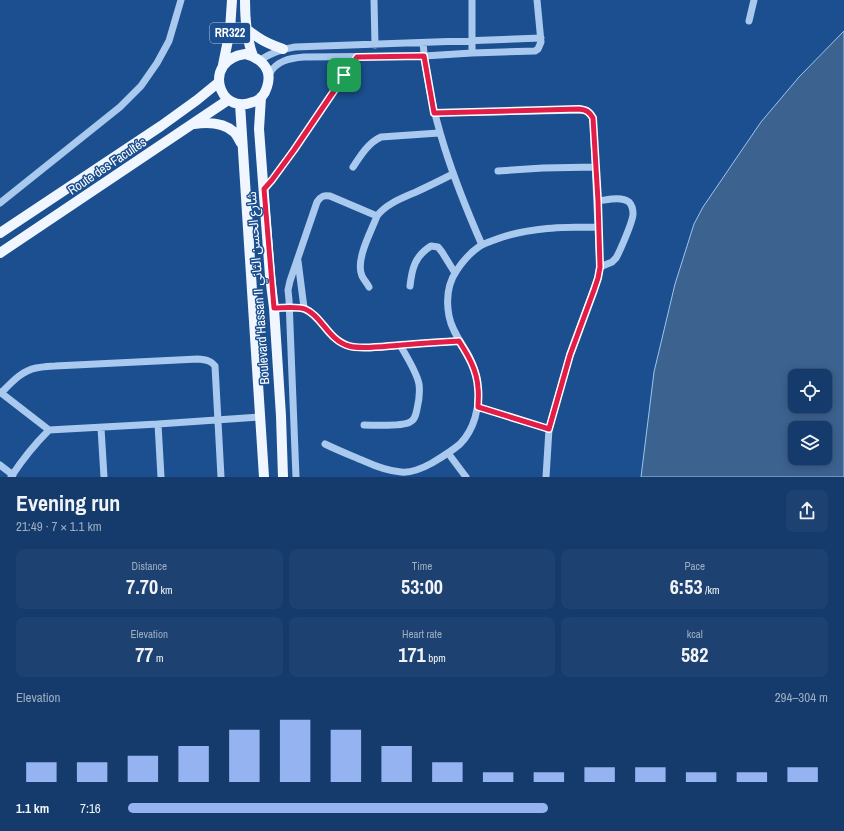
<!DOCTYPE html>
<meta charset="utf-8">
<style>
body{margin:0;font-family:"Archivo Narrow","Noto Sans Arabic",sans-serif;background:#1d4271;color:#f1f3f6;height:100vh;display:flex;flex-direction:column;font-size:15px;white-space:nowrap}
*{box-sizing:border-box;margin:0}
p{font-size:13px;color:#9dadc1}
.icon{flex:none;width:22px;height:22px;fill:none;stroke:currentColor;stroke-width:2;stroke-linecap:round;stroke-linejoin:round}
.map{position:relative;height:477px;overflow:hidden}
.details{display:flex;flex-direction:column;background:#143b6b;flex:1}
.details>*{flex:none}
.controls{position:absolute;left:788px;top:369px;display:grid;gap:8px}
.controls a{display:grid;place-items:center;width:44px;height:44px;border-radius:8px;background:#143b6b;box-shadow:0 2px 10px #0003,0 0 0 1px #33557e;font-size:20px}
.pin{position:absolute;display:grid;place-items:center;width:34px;height:34px;color:#fff;margin:-17px;border-radius:8px;box-shadow:0 2px 6px #0006}
.round{display:grid;place-items:center;flex:none;width:42px;height:42px;border-radius:8px;background:#1d4271}
.summary{display:flex;align-items:center;justify-content:space-between;height:68px;padding:0 16px}
h1{font-size:22px;font-weight:700;line-height:30px}
.figures{display:grid;grid-template-columns:repeat(3,1fr);gap:6px;height:68px;padding:4px 16px}
.figures div{display:grid;align-content:center;border-radius:8px;background:#1d4271;text-align:center}
.figures b{font-size:20px;font-weight:700}
.figures small{font-size:11px;font-weight:400}
.figures p{font-size:11px}
.chart{height:112px;padding:8px 16px}
.chart p{display:flex;justify-content:space-between}
.chart svg{width:100%;height:72px;margin-top:4px;stroke:#95b2f1;stroke-width:6}
ul{padding:0 16px;list-style:none;font-size:13px}
li{display:grid;grid-template-columns:64px 48px 1fr;align-items:center;height:30px}
li i{height:10px;border-radius:5px;background:#95b2f1}
.map>svg:first-child{display:block}
</style>
<div class="map">
<svg width="844" height="477" viewBox="0 0 844 477">
<rect width="100%" height="100%" fill="#1b4f8f"/>
<path fill="#3c6290" stroke="#9cc4f0" fill-rule="evenodd" d="M844 31V477H641L654 372 675 284 694 224 703 207 761 122 799 77ZM795 376H825V406H795ZM795 428H825V458H795Z"/>
<g fill="none" stroke-linecap="round" stroke-linejoin="round">
<path stroke="#a9c9ee" stroke-width="7" d="M374 0 375 45
M472 0V53
M749 21 754 0
M423 43C429 114 454 181 482 245
M260 60C271 53 281 49 295 47L541 38
M269 75C275 61 290 58 304 57L424 56 472 53 535 51 538 49 541 42 537 0
M434 113 586 110 590 113 593 118 598 227
M353 167C361 155 368 143 381 137L439 133
M498 171 543 168 596 167
M264 189 272 180 294 150 357 57
M598 201C607 200 621 196 629 202 632 205 633 210 633 214 633 221 620 251 616 258L612 262 600 267
M0 203 120 107 141 86 157 63 169 41 181 0
M298 261 303 300 304 308
M410 286C412 268 415 256 431 246L438 247 442 252 455 273
M369 287C367 283 364 280 362 276 355 260 371 232 377 216 386 204 402 198 416 192 429 186 441 180 453 174
M274 308C282 308 297 306 305 309 322 316 328 340 349 346 362 350 386 346 401 345 420 343 440 342 459 341
M0 392 49 430
M1 393C11 383 21 371 36 368 42 367 49 366 55 366L198 359C205 360 211 360 215 366L221 477
M478 407 549 429
M158 424 161 477
M364 425C374 425 402 427 410 422 415 420 416 414 417 409 419 401 420 392 419 384 417 373 406 355 400 345
M101 428 104 477
M325 444C337 450 350 455 364 461 375 466 388 471 401 472 411 473 423 468 432 463 442 457 452 451 460 444 474 430 480 407 478 388 478 377 474 366 469 356 462 343 452 332 449 316 446 300 448 283 457 270 463 261 471 252 480 246 485 243 492 241 497 239 530 227 564 227 598 227L600 267 598 278 570 355 554 411 549 429 546 477
M448 453 466 477
M0 465 13 475
M11 477C22 460 35 444 49 430L158 424 260 417
M296 477 289 300 288 290 290 281 317 202C321 196 324 195 330 196L377 216"/>
<path stroke="#f0f6ff" stroke-width="10" d="M245 0C245 19 246 38 253 56
M245 28C259 39 266 43 283 49
M245 54C261 58 273 69 267 87 265 94 260 100 253 102 218 116 202 60 245 54Z
M223 65 230 30 232 0
M261 97 259 129 270 276 274 308 281 416 283 477
M240 104 264 477
M194 124C208 122 223 122 234 132 237 135 239 140 241 143
M0 233 161 126 197 100 219 82
M0 253 228 100"/>
</g>
<g fill="none" stroke-linecap="round" stroke-linejoin="round">
<defs>
<path id="route" d="M424 56 434 113 579 109C586 110 589 111 593 118L598 201 600 267 598 278 594 290 570 355 549 429 478 407C478 401 479 394 478 388 477 370 468 355 459 341 440 342 420 343 401 345 386 346 362 350 349 346 328 340 322 316 305 309 297 306 282 308 274 308L264 189 272 180 294 150 357 57Z"/>
</defs>
<use href="#route" stroke="#fff" stroke-width="8"/>
<use href="#route" stroke="#e11d48" stroke-width="5"/>
</g>
<g text-anchor="middle" dominant-baseline="central" stroke-width="3" stroke-linejoin="round" paint-order="stroke">
<rect fill="#1b4f8f" stroke="#bbcadd" stroke-width="1" x="210" y="23" width="40" height="20" rx="3"/>
<g font-size="12" font-weight="bold" fill="#fff">
<text x="230" y="33">RR322</text>
</g>
<g font-size="13" fill="#fff" stroke="#1b4f8f">
<text transform="translate(107 166) rotate(-34)">Route des Facultés</text>
<text transform="translate(258 288) rotate(-94)">Boulevard Hassan II شارع الحسن الثاني</text>
</g>
</g>
</svg>
<div class="controls">
<a><svg class="icon" aria-label="locate" viewBox="0 0 24 24"><circle cx="12" cy="12" r="6"/><path d="M12 2v4M12 18v4M2 12h4M18 12h4"/></svg></a>
<a><svg class="icon" aria-label="layers" viewBox="0 0 24 24"><path d="M12 4l9 5-9 5-9-5zM3 14l9 5 9-5"/></svg></a>
</div>
<div class="pin" style="left:344px;top:75px;background:#1e9e55"><svg class="icon" aria-label="arrive" viewBox="0 0 24 24"><path d="M6 21V4h12l-3 4 3 4H6"/></svg></div>
</div>
<section class="details">
<div class="summary"><div><h1>Evening run</h1><p>21:49 · 7 × 1.1 km</p></div><a class="round"><svg class="icon" aria-label="share" viewBox="0 0 24 24"><path d="M12 15V3M7 8l5-5 5 5M5 13v7h14v-7"/></svg></a></div>
<div class="figures">
<div><p>Distance</p><b>7.70<small> km</small></b></div>
<div><p>Time</p><b>53:00</b></div>
<div><p>Pace</p><b>6:53<small> /km</small></b></div>
</div>
<div class="figures">
<div><p>Elevation</p><b>77<small> m</small></b></div>
<div><p>Heart rate</p><b>171<small> bpm</small></b></div>
<div><p>kcal</p><b>582</b></div>
</div>
<div class="chart"><p><span>Elevation</span>294–304 m</p>
<svg viewBox="0 0 160 44" preserveAspectRatio="none"><path d="M5 44V32M15 44V32M25 44V28M35 44V22M45 44V12M55 44V6M65 44V12M75 44V22M85 44V32M95 44V38M105 44V38M115 44V35M125 44V35M135 44V38M145 44V38M155 44V35"/></svg>
</div>
<ul>
<li><b>1.1 km</b>7:16<i style="width:60%"></i></li>
</ul>
</section>
